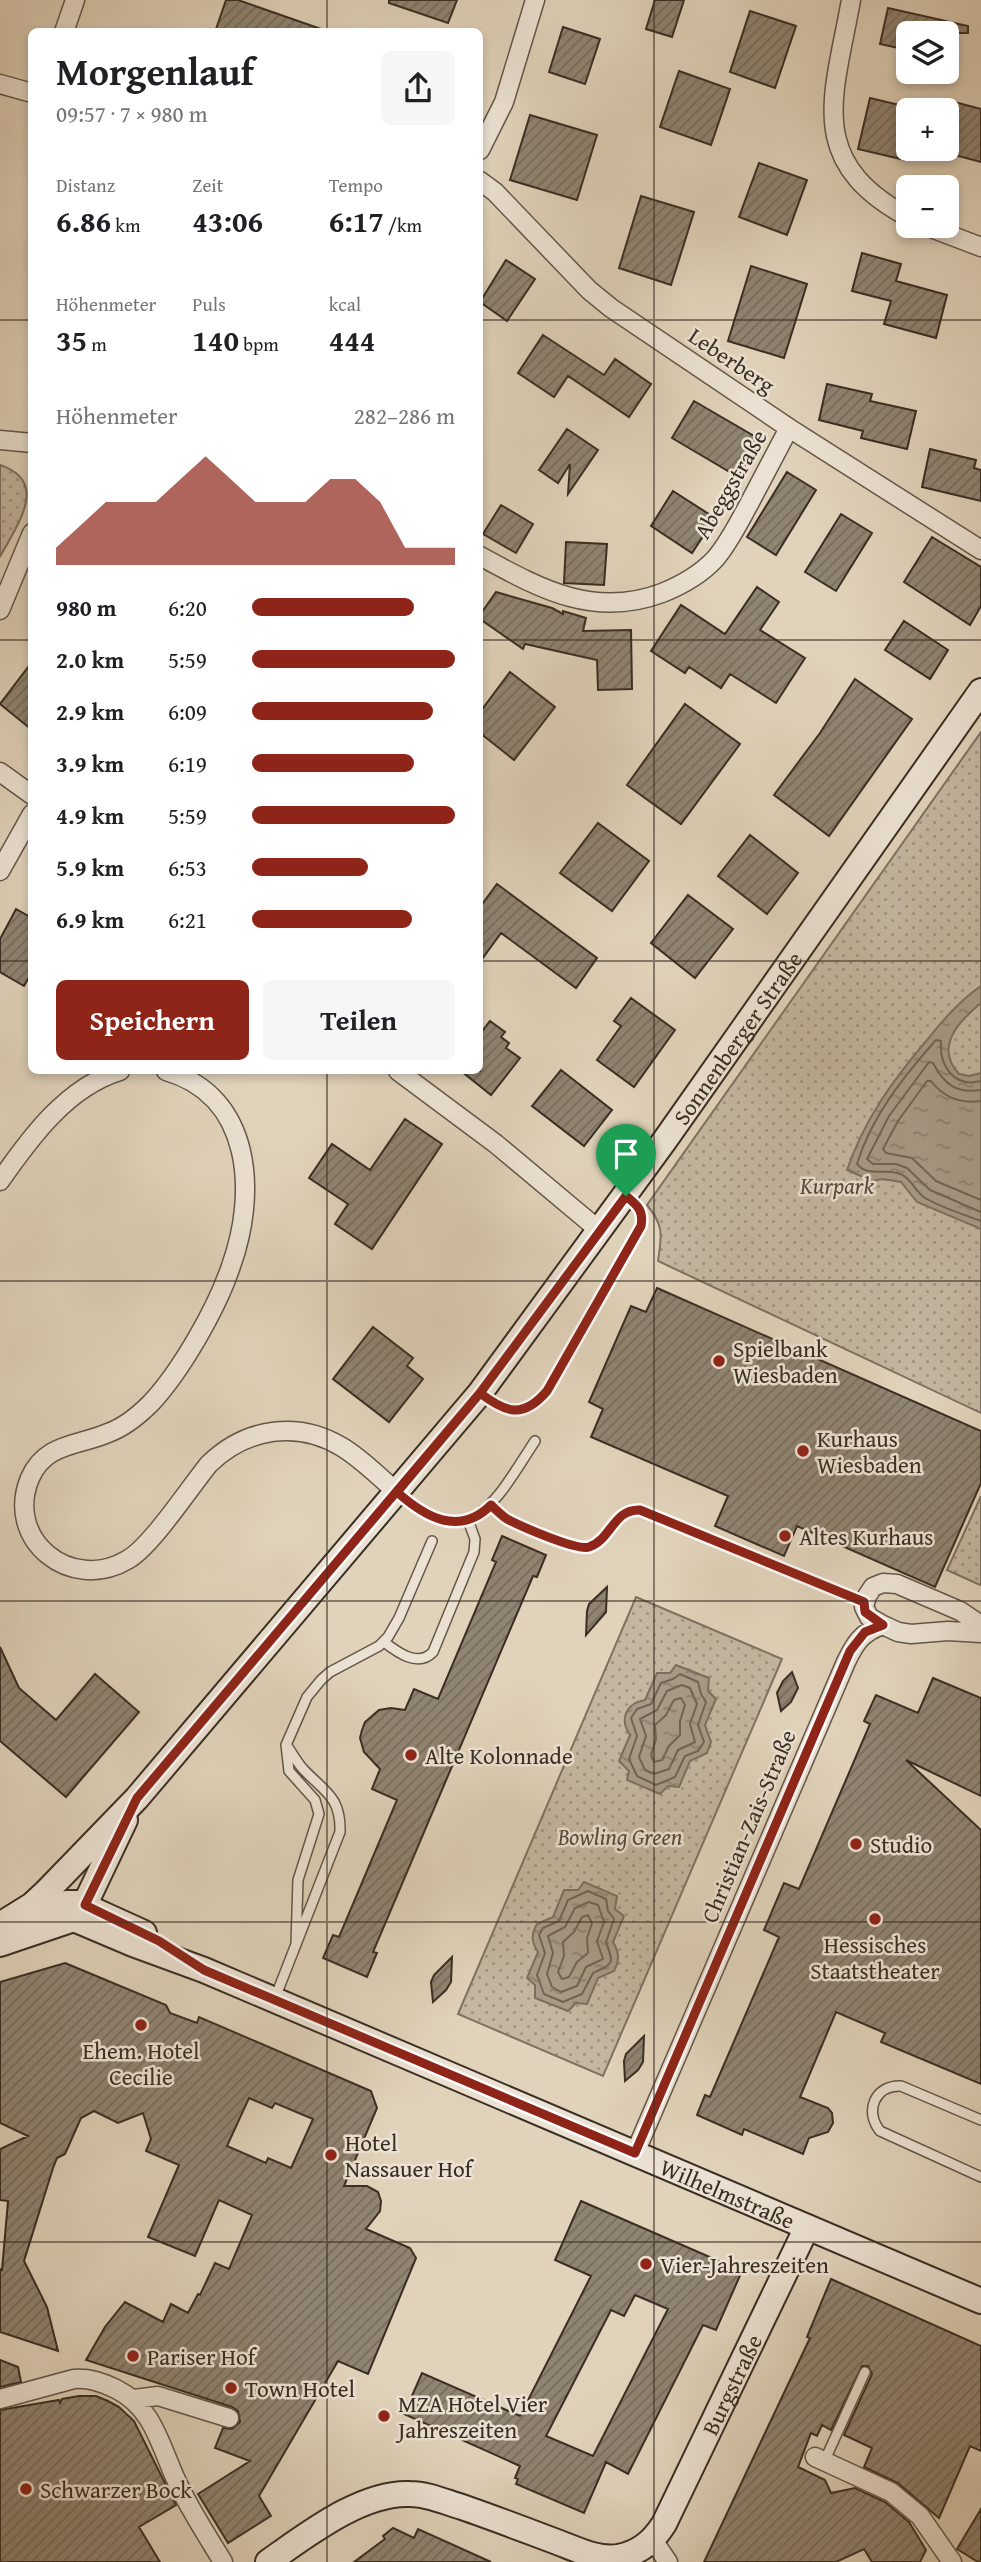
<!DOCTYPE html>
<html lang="de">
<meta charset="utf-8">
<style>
body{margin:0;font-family:"Gentium Book Plus",serif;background:#f6f6f6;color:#202124;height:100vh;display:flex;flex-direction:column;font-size:26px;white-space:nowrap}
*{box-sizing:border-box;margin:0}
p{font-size:23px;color:#757577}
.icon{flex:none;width:38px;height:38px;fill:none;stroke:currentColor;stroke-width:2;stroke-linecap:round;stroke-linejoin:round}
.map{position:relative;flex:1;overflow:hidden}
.panel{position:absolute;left:28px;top:28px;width:455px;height:1046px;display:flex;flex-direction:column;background:#fff;border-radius:10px;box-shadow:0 4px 10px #0003}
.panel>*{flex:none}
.tools{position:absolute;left:896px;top:21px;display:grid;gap:14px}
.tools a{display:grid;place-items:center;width:63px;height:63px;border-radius:10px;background:#fff;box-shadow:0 4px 10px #0003;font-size:35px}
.pin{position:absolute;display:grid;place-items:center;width:60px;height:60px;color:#fff;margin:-72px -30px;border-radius:50% 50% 50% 0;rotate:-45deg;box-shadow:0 0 7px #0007}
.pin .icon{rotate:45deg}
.round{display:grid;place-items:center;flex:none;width:74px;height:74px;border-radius:10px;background:#f6f6f6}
.overview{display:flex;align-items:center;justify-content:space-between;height:119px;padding:0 28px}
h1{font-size:38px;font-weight:800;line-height:52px}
.metrics{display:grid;grid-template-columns:repeat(3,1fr);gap:10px;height:119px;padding:7px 28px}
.metrics div{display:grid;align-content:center}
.metrics b{font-size:30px;font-weight:800}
.metrics small{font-size:19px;font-weight:400}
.metrics p{font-size:19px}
.chart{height:196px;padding:14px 28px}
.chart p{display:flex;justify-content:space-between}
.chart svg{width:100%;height:126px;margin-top:7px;fill:#8f2418;opacity:.7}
.cta{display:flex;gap:14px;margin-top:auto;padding:14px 28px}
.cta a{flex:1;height:80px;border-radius:10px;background:#8f2418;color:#fff;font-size:28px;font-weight:800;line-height:80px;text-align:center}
.cta a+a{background:#f6f6f6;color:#202124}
ul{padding:0 28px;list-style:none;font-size:23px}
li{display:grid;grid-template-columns:112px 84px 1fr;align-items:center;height:52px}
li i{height:18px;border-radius:9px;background:#8f2418}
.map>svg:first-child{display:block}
</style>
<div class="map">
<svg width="981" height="2562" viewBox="0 0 981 2562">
<defs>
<pattern id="park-dots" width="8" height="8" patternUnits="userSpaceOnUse" patternTransform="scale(1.75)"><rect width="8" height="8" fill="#c4b7a1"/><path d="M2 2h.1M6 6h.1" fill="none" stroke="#a09583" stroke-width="1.8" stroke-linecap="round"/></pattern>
<pattern id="water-ripples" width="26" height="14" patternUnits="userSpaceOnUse" patternTransform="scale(1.75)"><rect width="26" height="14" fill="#a89b87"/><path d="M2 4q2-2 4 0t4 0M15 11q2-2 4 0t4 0" fill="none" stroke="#8a7f6e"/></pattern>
<pattern id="building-hatch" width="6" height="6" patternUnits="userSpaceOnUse" patternTransform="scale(1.75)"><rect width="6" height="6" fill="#908472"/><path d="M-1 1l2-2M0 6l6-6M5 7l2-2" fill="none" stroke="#776c5d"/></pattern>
</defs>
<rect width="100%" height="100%" fill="#e1d3bb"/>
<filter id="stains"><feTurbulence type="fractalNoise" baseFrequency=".00286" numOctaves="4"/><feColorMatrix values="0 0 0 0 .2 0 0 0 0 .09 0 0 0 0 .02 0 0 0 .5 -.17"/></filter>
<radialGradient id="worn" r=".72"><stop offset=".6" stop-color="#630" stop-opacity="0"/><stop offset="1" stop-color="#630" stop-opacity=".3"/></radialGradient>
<path fill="url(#park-dots)" stroke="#7e7262" stroke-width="2" d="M0 465C51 482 16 526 0 557Z
M981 732V1413L658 1261C662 1234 664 1226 647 1205Z
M981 1496V1583L980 1585 947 1570Z
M636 1597 782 1659 603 2076 458 2014Z"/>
<path fill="url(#water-ripples)" stroke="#7c6f5f" stroke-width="2" d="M981 986V1003C959 1021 934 1047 959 1074L969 1076 981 1073V1229L917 1202 901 1182 883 1179 872 1181 847 1170C864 1120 893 1080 927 1040 942 1021 961 999 981 986Z
M676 1665 709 1678 708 1691 716 1699 705 1725 711 1742 707 1753 690 1761 679 1787 668 1786 660 1794 627 1780 629 1771 619 1761 630 1735C619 1719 626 1703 645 1700L657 1673H670Z
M584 1882 617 1896 615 1909 624 1916 613 1942C619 1952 620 1960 614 1971L598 1978 587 2004 576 2003 568 2011 535 1998V1985L527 1978 538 1952C531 1942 531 1934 537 1924L553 1917 564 1890H578Z"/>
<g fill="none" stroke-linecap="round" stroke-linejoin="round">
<path stroke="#706455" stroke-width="2" d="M981 1081C954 1088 939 1066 941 1041L936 1040C904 1076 871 1117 857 1164 868 1177 882 1169 897 1173 911 1176 914 1191 925 1198 942 1208 963 1214 981 1221
M981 1090C956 1094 944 1084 933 1063L929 1062 889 1116 867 1159 873 1164H896L907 1168 930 1190 981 1212
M981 1101C960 1104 944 1098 931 1081H927L898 1121 883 1149 886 1153 912 1158 936 1181 981 1200
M680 1674 698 1682 701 1694 706 1702 698 1725 704 1742 698 1751 685 1756 675 1777 656 1785 637 1776 629 1759 637 1736 631 1718 637 1709 651 1704 661 1683 673 1679Z
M682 1685 690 1688 697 1704 690 1724 695 1742 678 1750 669 1769 654 1774 645 1770 639 1757 646 1736 640 1719 657 1710 667 1691Z
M681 1698 685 1705 680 1721V1735L669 1746 662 1760 654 1762 651 1755 656 1739 655 1725 666 1715 674 1700Z
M588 1891 606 1899 608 1911 614 1919 606 1942C614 1964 614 1963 593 1973L582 1994 563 2002 544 1994 537 1975 545 1953 539 1935 543 1928 559 1921 568 1900Z
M589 1902 598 1905 604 1922 597 1941 603 1959 586 1967 577 1986 561 1992 552 1987 547 1974 553 1953 548 1936 565 1927 575 1908Z
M588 1915 592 1923 587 1938 588 1953 577 1962 569 1977 562 1979 558 1972 564 1956 563 1942 574 1932 582 1917Z"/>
</g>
<path fill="url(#building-hatch)" stroke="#392e23" stroke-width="2" fill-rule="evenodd" d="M226 0H238L321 29V32H215Z
M389 0H457L448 23 389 3Z
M655 0H684L672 37 646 29Z
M888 8 968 26V33H908V50L880 44Z
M750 11 796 26 775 88 730 72Z
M563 27 600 39 585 84 549 72Z
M679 71 730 89 711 145 660 127Z
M870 98 908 107V145L905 160 858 149Z
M947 100 981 109V162L947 153Z
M530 115 597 135 577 200 510 180Z
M759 163 807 180 787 235 739 217Z
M641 196 694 212 671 285 619 268Z
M862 253 901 264 896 281 947 295 936 338 884 324 891 301 852 291Z
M506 260 535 279 507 321 480 302Z
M751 266 807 284 784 358 728 341Z
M543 335 604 375 615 359 651 384 629 417 568 376 554 397 518 373Z
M827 384 872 394 870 401 916 411 907 449 861 438 863 431 819 420Z
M694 401 761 440 738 477 672 438Z
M567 429 598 450 568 494 570 464 558 483 539 470Z
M930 449 976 460 974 468 981 470V501L922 487Z
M787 472 816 490 776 555 747 537Z
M673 491 715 518 692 553 651 526Z
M501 505 533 524 516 553 483 534Z
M841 514 872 533 836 591 805 572Z
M932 537 981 567V606L970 625 904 582Z
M566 542 607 544 604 585 564 583Z
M757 587 779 602 760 630 805 658 776 703 730 674 721 688 689 667 685 673 651 651 681 605 725 634Z
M496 592 552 608 563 614V611L586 618 583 631 631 630 632 689 598 690 597 660 525 644 523 649 480 619V615Z
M904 621 948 650 930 679 885 650Z
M32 662V730L0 704Z
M510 672 555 707 514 760 480 733V712Z
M855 679 912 719 829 836 774 795 820 733Z
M685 704 740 744 681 824 627 785Z
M598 823 649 861 612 911 560 873Z
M750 835 798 873 767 914 718 876Z
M497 884 597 958 576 988 501 933 480 962V907Z
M688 895 733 929 695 978 651 943Z
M16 909 32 918V972L24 986 0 972V939Z
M631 998 675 1030 634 1087 597 1060 621 1026 614 1021Z
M490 1021 505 1032 501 1037 509 1043 506 1048 520 1058 491 1095 461 1071H480V1034Z
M561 1070 612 1110 584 1146 532 1106Z
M405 1119 442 1144 372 1249 335 1224 348 1204 309 1178 332 1144 370 1170Z
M657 1288 981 1431V1483L935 1587 797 1526 784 1556 715 1526 728 1496 591 1437 603 1409 589 1402 631 1306 646 1312Z
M373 1327 413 1358 407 1366 423 1379 389 1422 333 1379Z
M502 1536 546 1555 537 1577 533 1576 373 1952 377 1953 367 1977 323 1958 333 1935 339 1937 397 1800 372 1789 380 1769 364 1752 360 1738 362 1730 365 1722 379 1710 391 1708 405 1710 414 1689 438 1699 496 1562 492 1560Z
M607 1587 606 1612 586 1635 587 1611 589 1604Z
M0 1647 19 1688 56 1720 95 1674 139 1712 66 1797 0 1741Z
M792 1672 798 1688 791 1702 781 1711 777 1693 783 1681Z
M933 1678 981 1698V1796L906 1760 981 1830V2084L881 2042 885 2033 836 2012 800 2097 828 2108 832 2113 833 2123 828 2132 809 2138 803 2154 744 2129 742 2135 697 2115 705 2095 710 2097 779 1937 764 1930 784 1883 799 1889 870 1724 864 1721 876 1695 918 1713Z
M452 1957 451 1982 446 1990 433 2002 431 1982 434 1975Z
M65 1963 166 2005 170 2013 197 2023 199 2017 371 2091 377 2108 344 2186H367L378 2192 381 2201 380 2211 366 2229 410 2248 416 2258 368 2374 338 2361 259 2496 271 2516 228 2543 198 2494 250 2461 215 2448 223 2428 232 2429 240 2422 238 2411 232 2407 86 2360 105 2327 125 2302 163 2322 171 2304 188 2313 198 2294 200 2295 215 2263 229 2269 252 2215 219 2200 195 2256 148 2237 179 2165 146 2151 151 2139 143 2113 118 2123 94 2111 81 2118 65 2154 57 2158 53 2168 24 2261 47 2307 58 2351 0 2332V2269L2 2270 8 2201 0 2200V2149L28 2136 0 2123V1982ZM249 2098 272 2108 275 2103 313 2119 291 2168 268 2158 266 2163 227 2146Z
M644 2036 643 2062 638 2070 625 2081 624 2061 626 2054Z
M581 2201 742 2271 716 2330 703 2325 628 2474 606 2462 584 2513 516 2484 518 2479 515 2478 520 2466 404 2414 422 2373 520 2416 591 2276 555 2260ZM635 2295 668 2309 593 2456 546 2436 611 2310 624 2316Z
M831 2279 981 2346V2451L970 2446 939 2518 898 2483 864 2467 872 2448 844 2435 872 2374 868 2366H862L831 2430 822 2425 817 2436 811 2433 798 2467 825 2480 831 2493 855 2488 885 2502 909 2522 926 2550 920 2562H872L864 2549 836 2562H704L810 2338 807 2337Z
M0 2360 18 2367 21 2382 0 2387Z
M79 2396H96L108 2401 119 2407 134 2421 176 2505 139 2527 160 2562H0V2410L59 2400 60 2403 62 2399Z
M981 2509V2562H978L957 2549Z
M393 2528 414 2538 418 2529 491 2562H354L385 2539 383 2536Z"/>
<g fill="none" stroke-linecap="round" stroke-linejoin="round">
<defs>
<path id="lane" d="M480 1393C507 1413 524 1418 547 1391L641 1226C644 1211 638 1206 627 1197
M398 1493C471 1558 496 1500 535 1441
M491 1505C496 1510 501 1515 507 1519 520 1527 577 1551 589 1547 611 1540 613 1509 640 1510L864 1602
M384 1642C397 1652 418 1668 433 1652L474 1552 475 1539 468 1520
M296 1945 298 1880 319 1814 315 1800 289 1771 286 1745 307 1697 321 1680 330 1672 379 1646 388 1637 399 1618 432 1541
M275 1998 340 1832C341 1797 325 1792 304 1770 297 1763 293 1754 287 1746
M981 2120 901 2086C875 2085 864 2111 880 2131L981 2177
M824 2462 865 2372"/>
<path id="street" d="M851 0C834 96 804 161 908 217
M64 32 75 0
M0 84 32 93
M480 150 504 102 535 0
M480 181 495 192 589 290 611 308 789 428 981 550
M926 226 981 247
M0 440 32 443
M480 556C539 588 593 619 662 593 682 585 700 575 715 559 729 543 739 522 749 504 762 479 776 453 789 428
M0 610 32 533
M0 772 32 795
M0 871 32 814
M166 1071C253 1096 257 1194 231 1266 217 1308 181 1371 151 1403 139 1415 125 1427 108 1433 78 1446 45 1443 30 1478 4 1540 71 1593 127 1560 151 1547 190 1487 209 1464 246 1428 298 1420 342 1447 362 1459 379 1477 397 1492
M398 1071 496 1144 600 1231
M0 1181C30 1138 67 1087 120 1071
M981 1625 960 1611 897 1584 883 1583 873 1587 867 1596 864 1607 869 1617 883 1625 898 1632 911 1634 948 1631 981 1633
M635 2153 846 1662C855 1643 862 1632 883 1625
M0 2399 74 2379C90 2378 101 2382 116 2389 155 2408 161 2450 179 2486 192 2513 208 2537 223 2562
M134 2399 158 2396 229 2418
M815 2457 891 2492 920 2516 952 2562
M653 2540 668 2562"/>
<g id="secondary">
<path d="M28 1914 66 1903H78L144 1933"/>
<path id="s1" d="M74 1919 133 1944 204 1970 981 2301"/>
<path id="s2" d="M0 1925 32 1905 46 1892 137 1798 480 1393 665 1140 981 691"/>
<path d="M0 1944 74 1919 85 1904 125 1820"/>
<path id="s3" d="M268 2562C307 2535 361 2492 410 2494 428 2494 445 2502 462 2507 494 2518 525 2530 557 2542 576 2549 597 2560 618 2557 640 2553 653 2541 664 2524L807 2227"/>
</g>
</defs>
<use href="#lane" stroke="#635749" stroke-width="12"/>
<use href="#street" stroke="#635749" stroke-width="21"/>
<use href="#secondary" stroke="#392e23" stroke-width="28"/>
<use href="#lane" stroke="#ece2d3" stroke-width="9"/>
<use href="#street" stroke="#ece2d3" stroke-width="18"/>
<use href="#secondary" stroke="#ece2d3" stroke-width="24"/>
</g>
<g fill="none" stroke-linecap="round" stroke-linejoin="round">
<defs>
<path id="route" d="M626 1196 480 1393 137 1798 85 1905 159 1941 204 1970 635 2153 850 1651 865 1632 883 1625 865 1612 864 1602 640 1510C613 1509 611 1540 589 1547 577 1551 520 1526 507 1519 501 1515 496 1510 491 1505 459 1537 425 1517 397 1492L480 1393C506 1413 523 1419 547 1391L641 1226C644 1210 637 1205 626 1196"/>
</defs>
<use href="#route" stroke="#fff" stroke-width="14"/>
<use href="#route" stroke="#8f2418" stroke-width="9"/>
</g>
<path fill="none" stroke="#392e23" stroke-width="2" stroke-opacity="0.55" d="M327 0V32M654 0V2562M0 320H32M480 320H981M0 640H32M480 640H981M0 961H32M480 961H981M327 1071V2562M0 1281H981M0 1601H981M0 1922H981M0 2242H981"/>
<g fill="#8f2418" stroke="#ece2d3" stroke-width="2.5">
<circle cx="719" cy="1361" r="7"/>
<circle cx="803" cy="1451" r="7"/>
<circle cx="785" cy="1536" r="7"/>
<circle cx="411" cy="1755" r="7"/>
<circle cx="856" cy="1844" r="7"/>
<circle cx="875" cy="1919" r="7"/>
<circle cx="141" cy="2025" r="7"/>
<circle cx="331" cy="2155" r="7"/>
<circle cx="646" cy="2264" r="7"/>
<circle cx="133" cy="2356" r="7"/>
<circle cx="231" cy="2388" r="7"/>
<circle cx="384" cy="2416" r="7"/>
<circle cx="26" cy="2489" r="7"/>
</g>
<g text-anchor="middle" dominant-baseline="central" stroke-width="5" stroke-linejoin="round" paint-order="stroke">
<g font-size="23" fill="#392e23" stroke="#ece2d3">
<text transform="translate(732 360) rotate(34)">Leberberg</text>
<text transform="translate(730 484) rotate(-60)">Abeggstraße</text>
<text stroke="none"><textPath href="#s2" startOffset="1157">Sonnenberger Straße</textPath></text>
<text transform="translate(748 1826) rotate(-67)">Christian-Zais-Straße</text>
<text stroke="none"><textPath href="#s1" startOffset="709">Wilhelmstraße</textPath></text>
<text stroke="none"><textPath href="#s3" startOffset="592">Burgstraße</textPath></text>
</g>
<g font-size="23" font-style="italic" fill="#55493c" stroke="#ece2d3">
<text x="837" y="1185">Kurpark</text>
<text x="620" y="1836">Bowling Green</text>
</g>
<g font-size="23" fill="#392e23" stroke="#ece2d3" text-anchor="start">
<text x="733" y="1348">Spielbank<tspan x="733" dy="26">Wiesbaden</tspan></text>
<text x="817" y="1438">Kurhaus<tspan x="817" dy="26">Wiesbaden</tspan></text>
<text x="799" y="1536">Altes Kurhaus</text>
<text x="425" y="1755">Alte Kolonnade</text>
<text x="870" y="1844">Studio</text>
<text x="875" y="1944" text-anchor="middle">Hessisches<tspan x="875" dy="26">Staatstheater</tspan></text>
<text x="141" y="2050" text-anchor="middle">Ehem. Hotel<tspan x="141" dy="26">Cecilie</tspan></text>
<text x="345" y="2142">Hotel<tspan x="345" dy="26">Nassauer Hof</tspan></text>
<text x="660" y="2264">Vier-Jahreszeiten</text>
<text x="147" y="2356">Pariser Hof</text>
<text x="245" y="2388">Town Hotel</text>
<text x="398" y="2403">MZA Hotel Vier<tspan x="398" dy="26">Jahreszeiten</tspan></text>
<text x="40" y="2489">Schwarzer Bock</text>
</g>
</g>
<rect width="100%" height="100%" filter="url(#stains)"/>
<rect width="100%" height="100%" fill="url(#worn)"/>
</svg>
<div class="tools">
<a><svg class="icon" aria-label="layers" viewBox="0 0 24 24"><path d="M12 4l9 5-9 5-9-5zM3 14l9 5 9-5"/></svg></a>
<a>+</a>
<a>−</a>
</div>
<div class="pin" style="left:626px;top:1196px;background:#1e9e55"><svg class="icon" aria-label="arrive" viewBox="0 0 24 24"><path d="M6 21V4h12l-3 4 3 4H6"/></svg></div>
<section class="panel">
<div class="overview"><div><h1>Morgenlauf</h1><p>09:57 · 7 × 980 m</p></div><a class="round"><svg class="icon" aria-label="share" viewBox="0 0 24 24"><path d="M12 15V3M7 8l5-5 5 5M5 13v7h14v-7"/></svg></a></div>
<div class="metrics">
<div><p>Distanz</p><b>6.86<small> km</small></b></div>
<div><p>Zeit</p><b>43:06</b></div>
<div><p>Tempo</p><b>6:17<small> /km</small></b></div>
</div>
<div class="metrics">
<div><p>Höhenmeter</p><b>35<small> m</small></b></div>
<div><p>Puls</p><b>140<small> bpm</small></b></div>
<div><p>kcal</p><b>444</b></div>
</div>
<div class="chart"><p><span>Höhenmeter</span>282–286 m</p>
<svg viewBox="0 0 160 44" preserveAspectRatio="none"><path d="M0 44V38L10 30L20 22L30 22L40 22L50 14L60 6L70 14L80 22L90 22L100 22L110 14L120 14L130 22L140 38L150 38L160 38V44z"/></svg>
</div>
<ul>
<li><b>980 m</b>6:20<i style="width:80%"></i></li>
<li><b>2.0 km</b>5:59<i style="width:100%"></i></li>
<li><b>2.9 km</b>6:09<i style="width:89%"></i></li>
<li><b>3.9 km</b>6:19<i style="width:80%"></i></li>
<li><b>4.9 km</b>5:59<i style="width:100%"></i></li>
<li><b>5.9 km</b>6:53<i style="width:57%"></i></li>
<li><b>6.9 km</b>6:21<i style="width:79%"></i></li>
</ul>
<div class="cta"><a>Speichern</a><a>Teilen</a></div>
</section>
</div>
